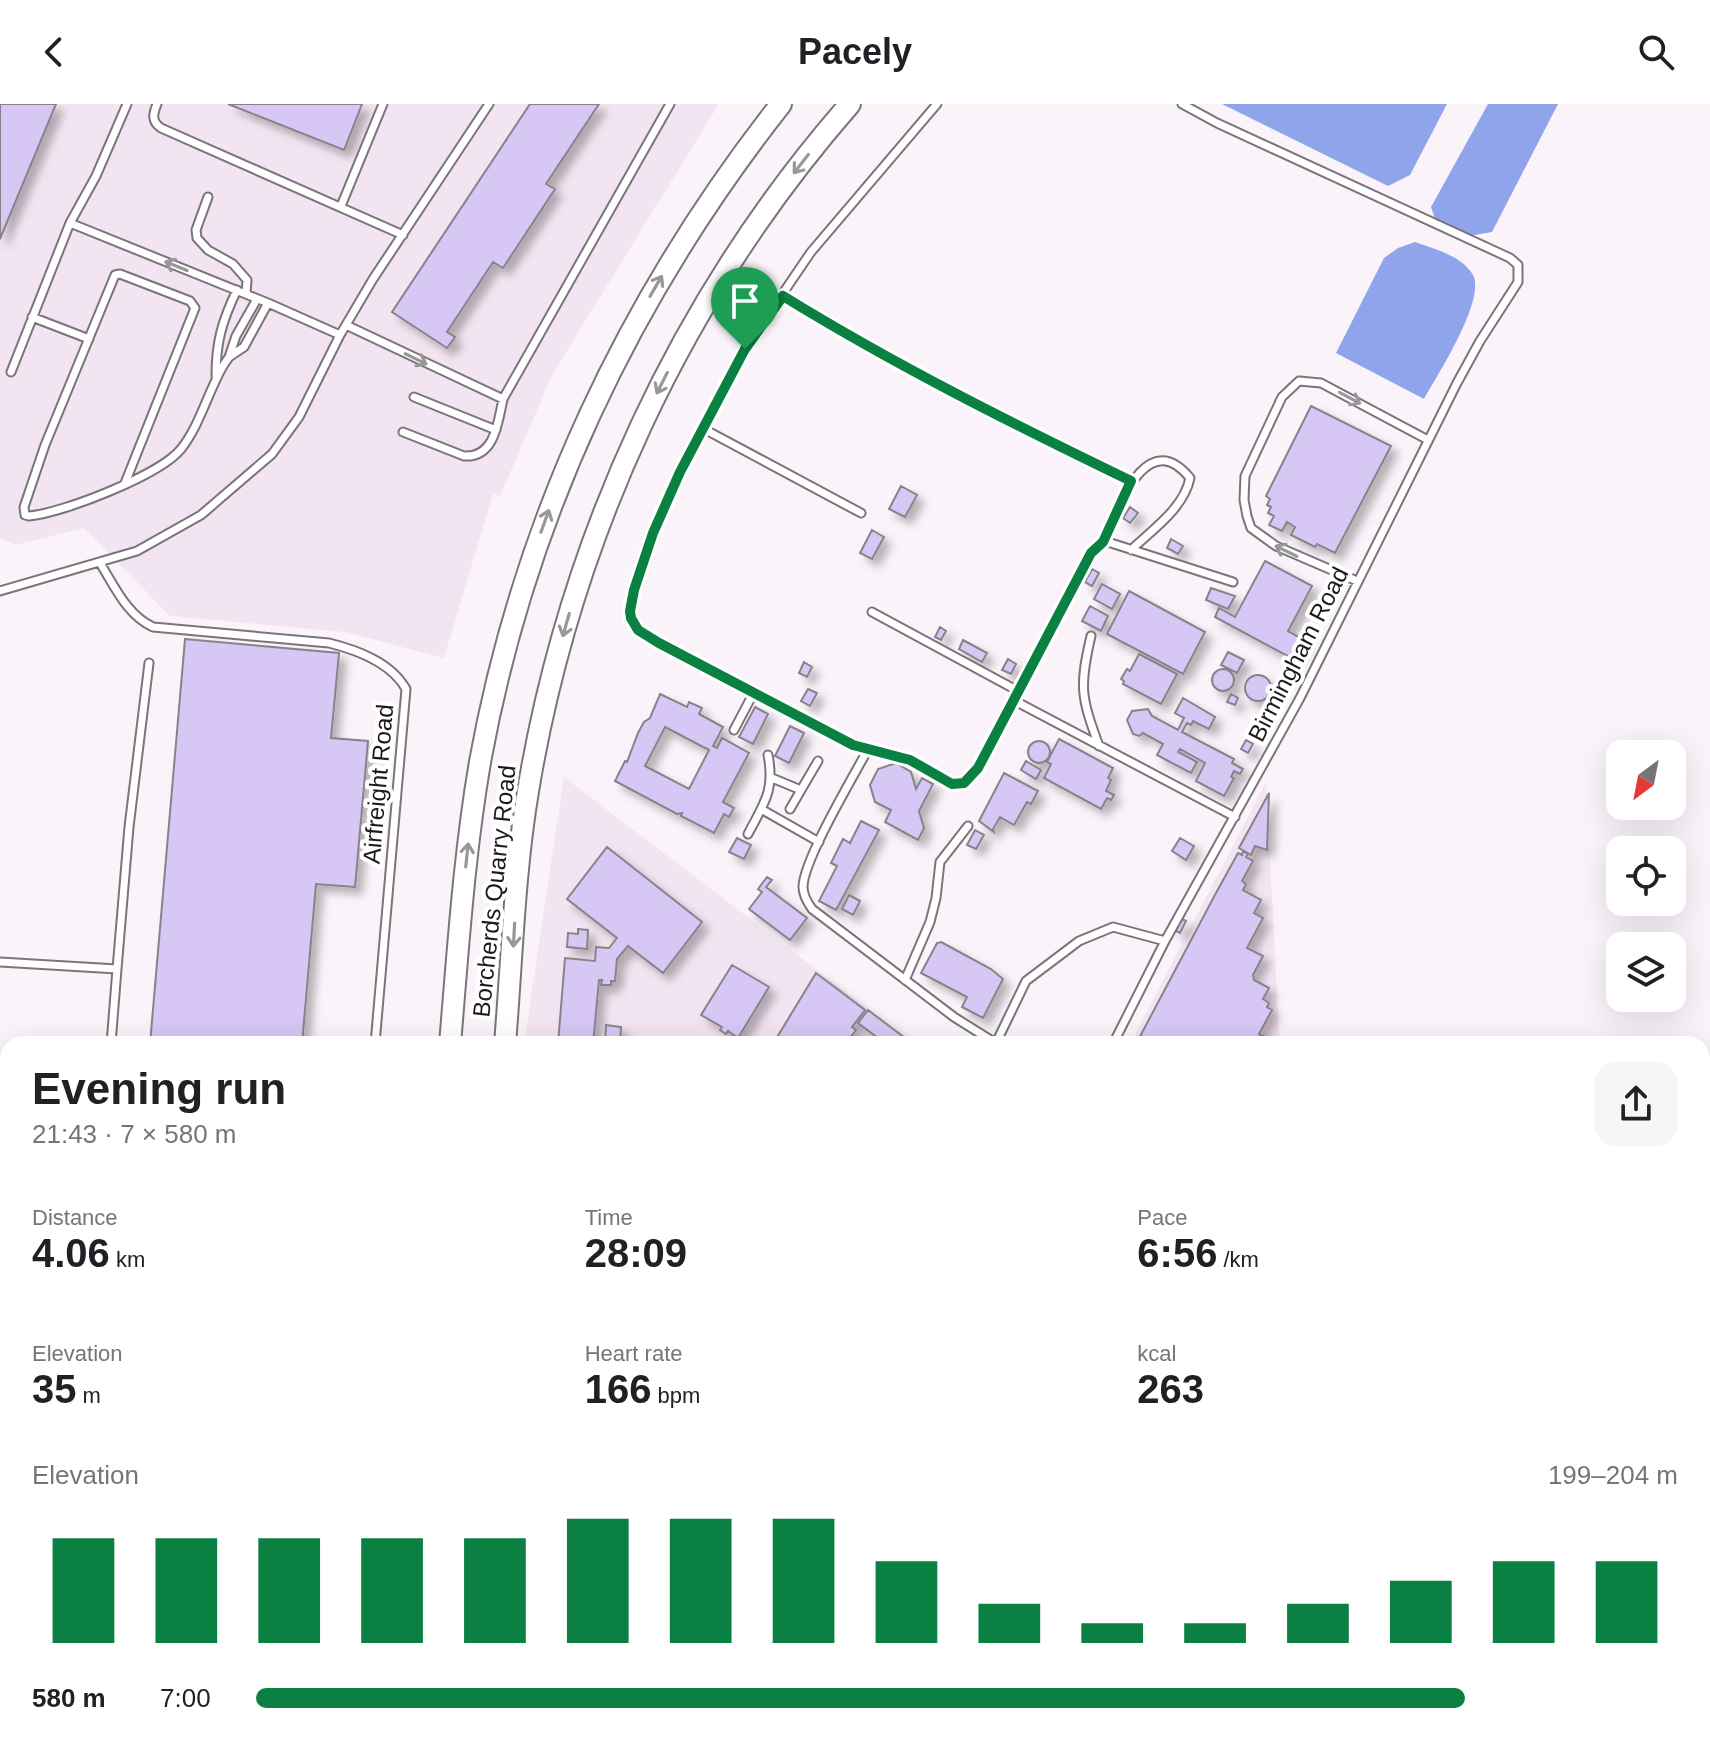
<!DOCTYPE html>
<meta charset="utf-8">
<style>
body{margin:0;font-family:Helvetica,sans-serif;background:#f6f6f6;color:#202124;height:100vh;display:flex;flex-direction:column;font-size:30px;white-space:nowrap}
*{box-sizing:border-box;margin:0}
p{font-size:26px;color:#757577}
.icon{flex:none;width:44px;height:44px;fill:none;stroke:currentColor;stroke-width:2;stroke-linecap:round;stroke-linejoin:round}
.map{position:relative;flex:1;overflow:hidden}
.details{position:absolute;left:0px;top:932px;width:1710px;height:710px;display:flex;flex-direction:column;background:#fff;border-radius:24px 24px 0 0;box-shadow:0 8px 32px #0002}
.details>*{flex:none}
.needle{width:52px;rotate:212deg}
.tools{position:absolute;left:1606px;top:636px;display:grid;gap:16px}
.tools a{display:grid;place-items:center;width:80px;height:80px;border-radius:16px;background:#fff;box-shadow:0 8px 32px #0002;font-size:40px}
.pin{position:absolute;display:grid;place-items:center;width:68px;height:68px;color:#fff;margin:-82px -34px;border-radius:50% 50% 50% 0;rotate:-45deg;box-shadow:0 0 8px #0007}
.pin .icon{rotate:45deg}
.round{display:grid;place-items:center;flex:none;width:84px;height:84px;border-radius:24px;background:#f6f6f6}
.headline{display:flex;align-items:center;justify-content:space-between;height:136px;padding:0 32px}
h1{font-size:44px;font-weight:700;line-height:60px}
.stats{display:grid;grid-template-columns:repeat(3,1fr);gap:12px;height:136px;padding:8px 32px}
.stats div{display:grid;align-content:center}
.stats b{font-size:40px;font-weight:700}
.stats small{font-size:22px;font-weight:400}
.stats p{font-size:22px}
.chart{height:224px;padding:16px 32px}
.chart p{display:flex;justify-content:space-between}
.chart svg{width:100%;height:144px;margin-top:8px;stroke:#0b8043;stroke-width:6}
ul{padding:0 32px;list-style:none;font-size:26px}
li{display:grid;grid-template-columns:128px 96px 1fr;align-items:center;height:60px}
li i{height:20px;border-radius:10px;background:#0b8043}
header{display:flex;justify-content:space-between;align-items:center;height:104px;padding:0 32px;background:#fff;font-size:36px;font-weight:700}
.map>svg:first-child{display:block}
</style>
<header><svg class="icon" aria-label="back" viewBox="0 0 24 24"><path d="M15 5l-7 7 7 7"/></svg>Pacely<svg class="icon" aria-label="search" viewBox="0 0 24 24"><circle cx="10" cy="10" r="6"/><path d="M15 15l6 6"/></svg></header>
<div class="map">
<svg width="1710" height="1641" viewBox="0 0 1710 1641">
<defs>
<filter id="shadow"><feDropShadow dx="7" dy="7" stdDeviation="4" flood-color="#0004"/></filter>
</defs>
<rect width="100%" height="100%" fill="#fbf3fa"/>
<path fill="#f3e4f1" d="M0 0H719L552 271 500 392 493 390 444 554 345 528 170 512 84 424 16 441 0 435Z
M564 673 914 940H524Z
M1266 678 1279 928 1282 940H1130Z
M1703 1537 1710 1542V1641H466V1634H1702Z"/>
<path fill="#8fa4eb" d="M1222 0H1447L1410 71 1388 82Z
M1488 0H1558L1492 128 1469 132 1435 115 1431 103Z
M1415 138C1435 145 1462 152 1473 171 1486 196 1437 272 1424 295L1336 249 1384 154 1398 144Z"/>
<path fill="#d6c7f4" stroke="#86838b" stroke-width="2" fill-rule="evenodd" filter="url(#shadow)" d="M0 0H56L0 135Z
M228 0H362L344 46Z
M530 0H599L546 80 555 85 503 164 493 158 447 228 455 233 447 244 392 208Z
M1311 302 1391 342 1335 449 1317 440 1315 443 1291 431 1295 423 1287 418 1282 427 1269 421 1274 412 1268 409 1271 403 1267 401 1270 395 1266 392Z
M901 382 917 391 905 413 889 405Z
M1130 403 1138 409 1130 419 1123 414Z
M872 426 884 433 872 455 860 449Z
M1171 435 1183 442 1178 450 1167 444Z
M1265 457 1312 482 1288 527 1304 536 1293 555 1215 513 1219 504 1235 513Z
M1092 465 1099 469 1092 482 1085 478Z
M1102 480 1120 490 1112 505 1094 495Z
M1211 484 1235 492 1228 505 1206 496Z
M1129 487 1205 528 1183 570 1107 530Z
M1090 502 1108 512 1101 527 1082 517Z
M940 523 946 527 941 536 935 533Z
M185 535 339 549 331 634 368 637 355 783 316 780 302 940H150Z
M963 536 987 549 982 558 959 545Z
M1228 548 1244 556 1237 569 1221 561Z
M1139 550 1177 570 1161 600 1123 580 1124 577 1121 575 1127 565 1130 567Z
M1008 555 1016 560 1011 570 1002 566Z
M804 558 812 563 807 573 799 569Z
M1212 576a11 11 0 1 1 22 0a11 11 0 1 1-22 0Z
M1245 584a13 13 0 1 1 26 0a13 13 0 1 1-26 0Z
M808 585 817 589 810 602 801 597Z
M660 590 687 603 689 598 702 604 699 610 723 623 713 642 717 644 722 634 749 649 723 698 734 704 729 713 724 710 714 729 681 712 682 709 677 710 615 677 625 657 627 658 638 629 644 618 650 614ZM665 623 709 646 689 685 645 662Z
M1231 590 1238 594 1235 601 1227 598Z
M1183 594 1215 613 1209 625 1193 617 1191 621 1187 619 1182 628 1234 655 1232 659 1243 665 1240 670 1234 667 1231 673 1234 674 1224 692 1196 677 1205 659 1180 645 1178 648 1197 658 1191 669 1157 651 1163 640 1143 629 1139 632 1133 630 1127 616 1132 607 1148 605 1152 612 1178 626 1184 614 1175 609Z
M755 603 768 610 753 640 739 633Z
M790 622 804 629 789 659 775 652Z
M1059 635 1113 664 1108 674 1111 676 1106 687 1114 691 1111 696 1107 694 1101 705 1044 674 1051 660 1047 658Z
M1246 636 1253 640 1248 649 1241 645Z
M1028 648a11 11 0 1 1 22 0a11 11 0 1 1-22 0Z
M1026 657 1041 666 1036 675 1021 666Z
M896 659 911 668 916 685 922 674 933 680 919 707 924 724 918 736 885 718 891 706 875 698 870 681 878 665Z
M1004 669 1038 687 1031 700 1027 698 1014 721 1000 713 993 725 994 728 979 717Z
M1269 689 1267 746 1255 742 1251 751 1239 744Z
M861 717 879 726 836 806 819 797 837 762 831 759 843 735 850 739Z
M975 726 984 731 976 745 967 741Z
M737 734 751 741 744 755 729 748Z
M1180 734 1194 742 1186 756 1172 747Z
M607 743 702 818 663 869 628 842 617 855 615 877H611V881H601L602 876H599L593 940H558L565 854 595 857 596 843 609 844 617 834 567 795Z
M1243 747 1248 750 1246 753 1253 757 1242 777 1246 780 1243 786 1261 796 1254 809 1263 814 1247 844 1263 852 1253 871 1254 876 1269 884 1263 895 1269 899 1267 903 1272 906 1259 930 1274 938 1273 940H1136L1216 789 1238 749 1242 751Z
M767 773 772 776 766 783 807 814 790 836 749 805 762 788 758 785Z
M849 791 860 797 853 811 842 805Z
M1180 814 1186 817 1180 829 1174 826Z
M578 825 588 826 587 845 567 843 568 829 578 830Z
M941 838 991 865 1003 875 983 914 962 903 967 893 921 869 937 839Z
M732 861 769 883 738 934 728 927 726 930 720 926 722 923 701 911Z
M816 869 865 906 852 923 856 926 847 938 843 935 839 940H773Z
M868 906 913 940H886L858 919Z
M606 921 621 923 620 940H605Z
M1710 1626V1641H1701Z
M496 1634H860L855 1641H579Z
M1001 1634H1033L1043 1641H996Z
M1196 1634H1274L1269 1641 1266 1639 1264 1641H1207L1202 1637 1199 1641H1195L1192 1639Z"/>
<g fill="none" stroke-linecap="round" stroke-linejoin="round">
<defs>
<path id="lane" d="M157 0C153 10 151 17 161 24L403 131
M208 93 196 126 197 134 208 146 233 160 247 176 246 190
M341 102 383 0
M70 119 268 199 340 231
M783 192C894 261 1013 320 1131 377
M32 213 89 235
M346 221 503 295
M229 253 236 232 257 195
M11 268 70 119 96 72 127 0
M216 272C216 238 222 217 237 186
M414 293 496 326
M704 325 861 409
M403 328 464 352C495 354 498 318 503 295L670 0
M125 379 195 204 190 197 120 170 115 171 45 341 24 403 25 411 29 412C63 409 160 371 181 345 200 321 208 288 223 262L229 253 244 243 268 199
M1103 438C1117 407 1146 320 1190 374 1184 404 1153 425 1131 446
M100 459C115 483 127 511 153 523L329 539C357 546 391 558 406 585L375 940
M1357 477 1276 442 1251 424 1247 412 1244 396 1245 372 1282 293 1299 277 1321 279 1428 336
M0 487 137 447 201 411 272 350 299 313 340 231 373 175 489 0
M872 508 1018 587
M1091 532C1079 583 1081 593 1099 642
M1013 596 1235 713
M734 626 754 588
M867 647 835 633 659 539 638 526 630 507 634 486 653 429 680 368 745 245 811 148 937 0
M772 674 801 686 818 657
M761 705 819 738
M790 705 801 686
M748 730C764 699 775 687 768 651
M0 858 117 865 129 723 149 559
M905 876 930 818 936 794 940 758 968 722
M996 939 1026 877 1079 837 1113 823 1165 837
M111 940 117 865
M997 940 954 913 812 805C807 798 803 791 803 783 803 757 853 673 867 647 882 647 897 650 911 656 930 665 953 691 972 672L1097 442 1103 438 1111 439 1233 478
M1113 940 1165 837 1300 594 1457 279 1480 237 1518 178V161L1510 154 1217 19 1182 0
M0 1116H8
M0 1155 8 1156
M0 1321 8 1322
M0 1359 8 1356
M1121 1634 1130 1641
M910 1641 915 1634
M976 1641 981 1634
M1398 1641 1403 1634"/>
<path id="secondary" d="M450 940C458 846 464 751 480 658 524 415 629 193 781 0
M505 940C512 856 514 771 528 687 570 434 681 193 850 0
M391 1641V1634
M445 1641 446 1634"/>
</defs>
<use href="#lane" stroke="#7b747a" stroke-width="11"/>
<use href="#secondary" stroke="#7b747a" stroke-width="24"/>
<use href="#lane" stroke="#fff" stroke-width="7"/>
<use href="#secondary" stroke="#fff" stroke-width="20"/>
</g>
<defs><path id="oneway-shaft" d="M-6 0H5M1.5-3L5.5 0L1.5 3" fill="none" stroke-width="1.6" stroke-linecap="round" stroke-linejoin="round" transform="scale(2)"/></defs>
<g stroke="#999899">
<use href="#oneway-shaft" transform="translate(801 60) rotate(128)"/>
<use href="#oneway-shaft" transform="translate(176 162) rotate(-158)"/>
<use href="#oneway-shaft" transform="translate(656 182) rotate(-60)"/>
<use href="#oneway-shaft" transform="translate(416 255) rotate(26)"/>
<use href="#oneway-shaft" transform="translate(662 279) rotate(117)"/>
<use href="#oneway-shaft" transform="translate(1350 294) rotate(28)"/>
<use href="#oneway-shaft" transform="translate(545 417) rotate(-70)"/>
<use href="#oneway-shaft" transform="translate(1286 447) rotate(-154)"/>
<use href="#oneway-shaft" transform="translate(566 521) rotate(106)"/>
<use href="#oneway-shaft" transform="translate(467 751) rotate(-84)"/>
<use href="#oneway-shaft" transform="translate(514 831) rotate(93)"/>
</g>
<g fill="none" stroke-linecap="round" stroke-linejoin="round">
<defs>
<path id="route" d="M783 192C895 261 1013 320 1131 377L1103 438 1091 449 978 664 964 679 952 680 910 656 853 641 659 539 638 526 631 514 630 507 634 486 653 429 680 368 745 245Z"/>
</defs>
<use href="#route" stroke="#fff" stroke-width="16"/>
<use href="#route" stroke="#0b8043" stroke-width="10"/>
</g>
<g text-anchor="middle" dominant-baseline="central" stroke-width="8" stroke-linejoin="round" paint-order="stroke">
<g font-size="24" fill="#1d1a1c" stroke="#fff">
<text transform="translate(1298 550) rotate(-63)">Birmingham Road</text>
<text transform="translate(378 680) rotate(-85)">Airfreight Road</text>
<text transform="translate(494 787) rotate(-84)">Borcherds Quarry Road</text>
</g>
</g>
</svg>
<div class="tools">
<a><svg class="needle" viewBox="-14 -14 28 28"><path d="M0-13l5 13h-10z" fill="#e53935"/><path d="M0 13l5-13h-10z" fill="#757577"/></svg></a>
<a><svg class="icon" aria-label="locate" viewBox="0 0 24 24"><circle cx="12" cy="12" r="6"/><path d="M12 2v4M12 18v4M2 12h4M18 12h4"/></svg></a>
<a><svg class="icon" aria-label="layers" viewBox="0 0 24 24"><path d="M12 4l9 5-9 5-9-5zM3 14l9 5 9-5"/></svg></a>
</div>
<div class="pin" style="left:745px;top:245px;background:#1e9e55"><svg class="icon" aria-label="arrive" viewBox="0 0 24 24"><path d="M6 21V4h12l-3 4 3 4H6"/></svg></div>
<section class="details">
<div class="headline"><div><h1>Evening run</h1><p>21:43 · 7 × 580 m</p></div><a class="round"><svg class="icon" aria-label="share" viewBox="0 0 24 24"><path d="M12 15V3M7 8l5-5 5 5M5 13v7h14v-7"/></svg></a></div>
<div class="stats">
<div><p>Distance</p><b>4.06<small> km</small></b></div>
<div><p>Time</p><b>28:09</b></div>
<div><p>Pace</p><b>6:56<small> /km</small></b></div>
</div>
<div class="stats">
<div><p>Elevation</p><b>35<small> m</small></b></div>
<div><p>Heart rate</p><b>166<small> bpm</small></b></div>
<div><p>kcal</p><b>263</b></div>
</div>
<div class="chart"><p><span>Elevation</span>199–204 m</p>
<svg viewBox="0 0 160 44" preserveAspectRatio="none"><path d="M5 44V12M15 44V12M25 44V12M35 44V12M45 44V12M55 44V6M65 44V6M75 44V6M85 44V19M95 44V32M105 44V38M115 44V38M125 44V32M135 44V25M145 44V19M155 44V19"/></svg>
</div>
<ul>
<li><b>580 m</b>7:00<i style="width:85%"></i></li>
</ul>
</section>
</div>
